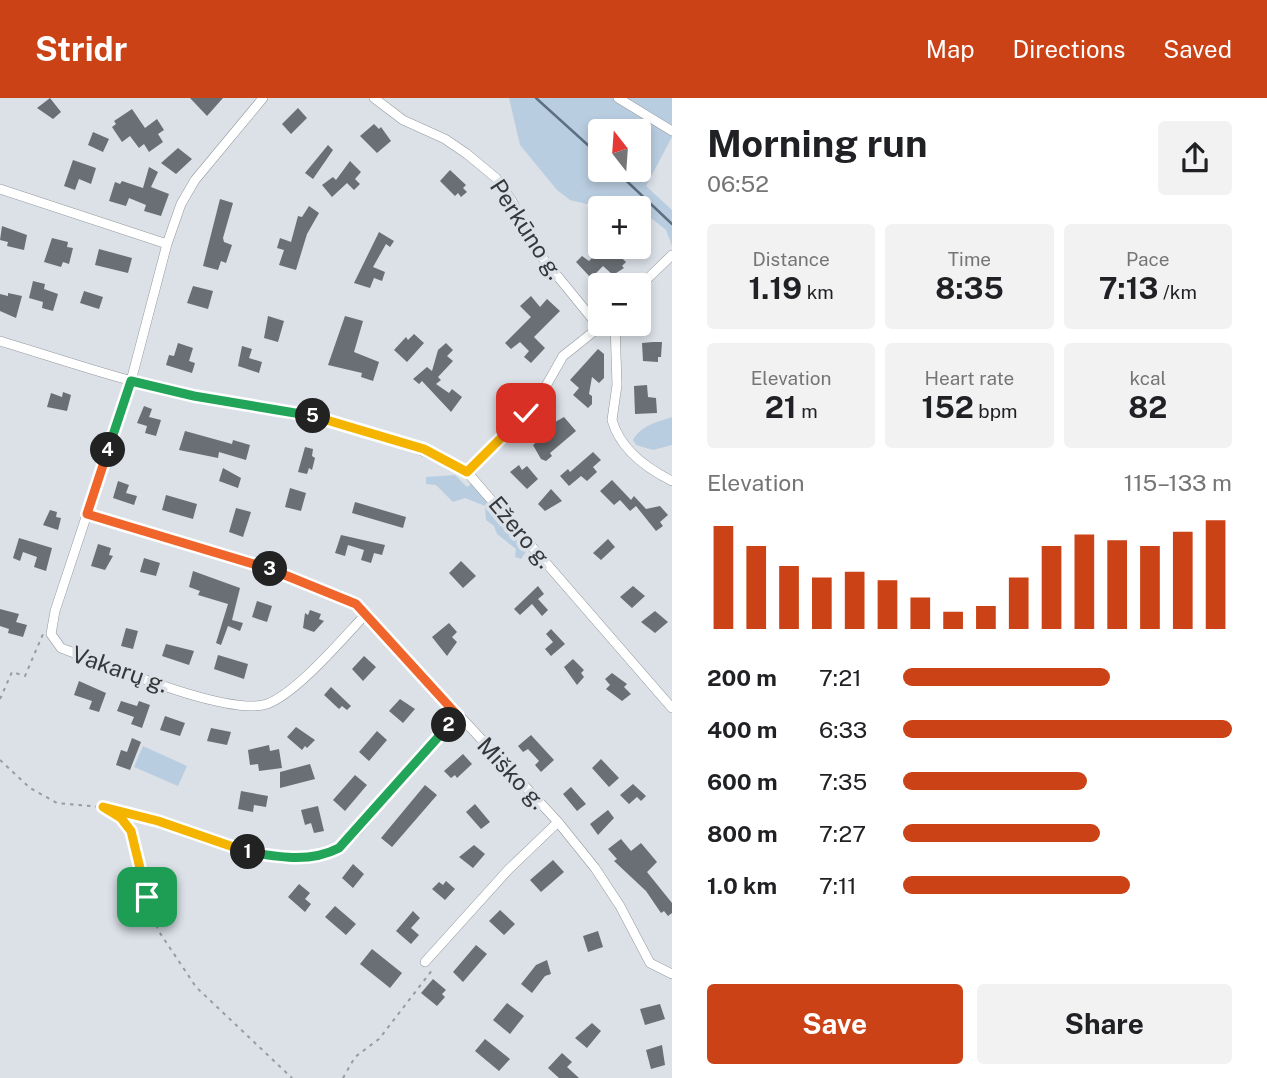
<!DOCTYPE html>
<meta charset="utf-8">
<style>
body{margin:0;font-family:"Public Sans",sans-serif;background:#f2f2f2;color:#202124;height:100vh;display:flex;flex-direction:column;font-size:26px;white-space:nowrap}
*{box-sizing:border-box;margin:0}
p{font-size:23px;color:#757577}
.icon{flex:none;width:38px;height:38px;fill:none;stroke:currentColor;stroke-width:2;stroke-linecap:round;stroke-linejoin:round}
.map{position:relative;flex:1;overflow:hidden}
.details{display:flex;flex-direction:column;background:#fff;width:595px}
.details>*{flex:none}
.needle{width:46px;rotate:343deg}
.buttons{position:absolute;left:588px;top:21px;display:grid;gap:14px}
.buttons a{display:grid;place-items:center;width:63px;height:63px;border-radius:7px;background:#fff;box-shadow:0 4px 10px #0003;font-size:35px}
.pin{position:absolute;display:grid;place-items:center;width:60px;height:60px;color:#fff;margin:-30px;border-radius:14px;box-shadow:0 4px 10px #0006}
.km{position:absolute;width:35px;height:35px;margin:-18px;border-radius:50%;background:#222;color:#fff;font-size:19px;line-height:35px;text-align:center}
.round{display:grid;place-items:center;flex:none;width:74px;height:74px;border-radius:7px;background:#f2f2f2}
.overview{display:flex;align-items:center;justify-content:space-between;height:119px;padding:0 35px}
h1{font-size:38px;font-weight:700;line-height:52px}
.metrics{display:grid;grid-template-columns:repeat(3,1fr);gap:10px;height:119px;padding:7px 35px}
.metrics div{display:grid;align-content:center;border-radius:7px;background:#f2f2f2;text-align:center}
.metrics b{font-size:30px;font-weight:700}
.metrics small{font-size:19px;font-weight:400}
.metrics p{font-size:19px}
.chart{height:196px;padding:14px 35px}
.chart p{display:flex;justify-content:space-between}
.chart svg{width:100%;height:126px;margin-top:7px;stroke:#ca4215;stroke-width:6}
.action{display:flex;gap:14px;margin-top:auto;padding:14px 35px}
.action a{flex:1;height:80px;border-radius:7px;background:#ca4215;color:#fff;font-size:28px;font-weight:700;line-height:80px;text-align:center}
.action a+a{background:#f2f2f2;color:#202124}
ul{padding:0 35px;list-style:none;font-size:23px}
li{display:grid;grid-template-columns:112px 84px 1fr;align-items:center;height:52px}
li i{height:18px;border-radius:9px;background:#ca4215}
header{display:flex;align-items:center;gap:42px;box-sizing:border-box;height:98px;padding:0 35px;background:#ca4215;color:#fff}
header strong{font-size:33px}
nav{display:flex;gap:38px;margin-inline-start:auto;font-size:24px}
main{display:flex;flex:1;min-height:0}
.map>svg:first-child{display:block}
</style>
<header>
<strong>Stridr</strong>
<nav><a>Map</a><a>Directions</a><a>Saved</a></nav>
</header>
<main>
<div class="map">
<svg width="672" height="980" viewBox="0 0 672 980">
<rect width="100%" height="100%" fill="#dbe1e7"/>
<path fill="#b9cde0" fill-rule="evenodd" d="M509 0H672V39L646 88 672 112V148L666 132 639 110 611 103 586 106 570 102 557 92 520 47ZM600 33H639V72H600Z
M672 319V347L653 352 636 347 633 342C641 327 658 324 672 319Z
M455 377 467 389 472 385 486 402 492 405 529 449 521 461 515 459 516 451 497 436 494 428 486 422 485 408 465 400 453 404 436 387 426 386V379Z
M143 648 187 668 178 688 134 669Z"/>
<g fill="none" stroke-linecap="round" stroke-linejoin="round">
<path stroke="#5c7082" stroke-width="2.5" d="M536 0 600 58
M615 72 672 126"/>
</g>
<path fill="#696f74" d="M50 0 61 14 53 21 37 10Z
M190 0H223L207 18Z
M298 10 307 20 291 36 282 26Z
M132 11 145 30 157 21 164 32 158 36 163 44 149 54 144 46 139 50 130 38 122 44 112 29 116 26 114 23Z
M374 26 379 31 381 29 391 43 377 55 360 38Z
M93 34 109 41 103 54 88 47Z
M328 47 333 52 313 81 305 75Z
M178 50 192 61 176 76 161 65Z
M73 62 96 70 91 86 79 81 75 92 64 88Z
M350 63 361 74 355 81 360 86 354 92 347 85 332 99 322 87 333 79 336 82Z
M149 69 158 74 151 89 169 96 161 118 144 113 146 107 129 100 126 108 109 103 115 84 120 86 122 83 143 90Z
M450 72 466 87 463 90 467 94 461 99 458 95 455 98 440 83Z
M220 101 233 105 223 140 224 144 232 147 226 165 221 163 218 172 203 168Z
M309 108 319 115 307 136 296 172 279 167 284 152 277 150 280 140 291 144 298 118 302 119Z
M2 128 27 137 24 152 7 148 8 144 0 142Z
M379 134 394 143 390 149 386 146 373 169 385 174 382 183 374 180 370 190 354 185Z
M52 140 68 144 67 149 73 150 69 166 63 164 61 169 44 164Z
M603 149H610L626 164 622 168 624 170 613 177 603 168 591 180 576 164 582 158 589 163Z
M99 151 132 160 128 175 95 167Z
M33 183 45 186 44 191 58 196 53 213 42 210 43 204 29 200Z
M193 188 213 193 208 211 187 205Z
M84 193 103 199 99 211 80 205Z
M8 195 22 198 16 220 0 213V196L8 198Z
M531 198 540 209 547 201 560 213 534 239 545 250 531 265 524 259 529 253 520 244 511 251 505 245 531 219 520 208Z
M268 218 284 223 278 244 264 240Z
M345 218 363 223 354 254 379 264 373 283 361 279 362 275 328 267Z
M414 236 424 245 407 264 394 252 406 239 408 242Z
M653 244H662L661 259H658V264L643 263 642 245Z
M178 245 193 250 189 263 195 265 192 275 166 267 169 257 174 258Z
M446 245 453 252 447 258 453 263 438 279 441 282 436 286 449 295 452 291 462 299 451 314 422 283 419 286 413 281 427 269 432 273 438 252Z
M242 248 252 251 249 260 262 264 259 275 238 268Z
M598 251 604 256V280L599 285 592 279 589 296 592 298V306L588 310 573 297 579 290 570 282Z
M647 287 648 299 656 300 657 315 635 316 634 288Z
M63 294 71 297 67 313 47 309 51 295 62 299Z
M144 308 152 311 149 319 161 322 156 338 145 335 147 328 137 325Z
M564 319 576 333 550 355 552 358 546 363 541 361 533 347 551 332 550 327Z
M185 333 232 346 233 342 250 347 246 362 219 354 218 360 179 352Z
M305 349 313 351 312 358 315 360 312 372 309 370 307 376 298 374Z
M593 354 601 362 593 369 597 374 587 383 581 378 569 388 560 378 568 371 570 374Z
M519 367 522 372 527 368 538 381 527 391 510 374Z
M223 370 241 380 238 390 219 383Z
M612 382 631 402 634 398 646 411 660 408 668 417 660 424 663 428 656 433 636 408 630 413 620 402 614 407 600 393Z
M118 383 129 387 126 395 137 398 134 407 113 400Z
M290 390 306 395 301 413 285 409Z
M551 391 562 403 545 413 538 406Z
M166 397 197 406 193 421 162 412Z
M355 404 406 419 403 430 352 415Z
M236 410 251 414 243 439 229 434Z
M50 412 57 414 56 419 61 420 58 432 43 427Z
M341 437 385 447 382 457 374 455 371 465 361 462 364 452 348 447 345 458 335 455Z
M19 440 52 450 46 473 34 469 37 459 23 454 20 463 13 460Z
M608 441 615 449 601 462 593 455Z
M98 446 111 450 109 457 113 458 105 472 91 468Z
M144 460 160 465 156 478 140 474Z
M461 463 476 478 463 490 449 475Z
M193 473 240 490 232 522 243 525 240 533 228 528 221 547 216 545 228 506 198 497 200 493 189 489Z
M538 488 544 496 538 501 548 512 542 518 532 506 520 517 514 511Z
M633 488 645 498 632 510 620 499Z
M257 503 272 508 267 524 252 519Z
M0 511 19 516 16 524 27 527 23 539 8 535 9 531 0 528Z
M310 512 321 516 319 521 324 523 314 534 303 530 305 515 308 517Z
M655 513 668 524 655 535 641 524Z
M449 525 457 534 452 539 457 544 447 558 432 539Z
M126 530 138 533 133 551 121 548Z
M551 531 565 546 551 558 545 551 553 544 546 536Z
M166 546 194 553 189 567 162 558Z
M218 557 248 566 244 581 214 571Z
M364 558 376 569 363 583 352 571Z
M573 561 584 572 581 575 584 579 577 587 564 569Z
M612 575 627 586 624 589 631 596 622 603 606 591 610 587 605 581Z
M79 583 106 595 99 614 89 611 92 603 74 597Z
M331 589 351 608 347 612 342 608 339 611 324 597Z
M400 601 415 611 403 625 389 613Z
M121 603 137 608 139 603 150 607 142 630 131 626 134 619 117 613Z
M165 618 185 625 180 638 160 632Z
M296 629 315 642 307 650 305 648 302 652 287 639Z
M211 630 231 634 227 647 207 643Z
M377 633 387 642 369 663 359 654Z
M531 637 554 662 541 674 535 667 539 663 528 651 523 654 518 648Z
M132 640 141 644 130 672 116 667 121 652 127 654Z
M269 647 270 653 279 651 282 670 259 673 258 666 250 667 248 652Z
M463 656 472 666 457 680 455 677 451 680 444 673Z
M601 661 619 680 609 689 592 670Z
M310 666 315 681 280 690V674Z
M355 677 367 687 345 713 333 702Z
M633 686 646 698 641 703 637 699 629 706 620 697Z
M425 687 437 697 392 749 381 740Z
M571 689 586 706 577 713 563 696Z
M241 693 268 698 266 709 254 707 253 714 238 711Z
M475 706 490 724 481 731 466 714Z
M318 708 324 733 314 735 311 725 305 727 301 712Z
M608 712 614 720 598 737 590 726Z
M621 741 631 753 641 745 657 764 647 774 672 805V815L668 818 664 813 661 815 646 793 614 763 617 761 608 751Z
M474 747 485 756 473 770 459 759Z
M553 762 564 774 541 794 530 782Z
M353 766 364 776 353 790 342 780Z
M446 783 455 791 445 802 432 791 439 784 443 787Z
M299 786 310 795 305 801 311 806 305 814 288 799Z
M335 808 356 826 346 837 325 819Z
M500 812 515 826 504 837 489 823Z
M413 813 420 820 411 830 419 837 411 846 396 833Z
M598 833 603 849 588 854 583 838Z
M476 847 487 856 463 884 453 874Z
M372 851 402 875 390 890 360 866Z
M547 862 551 876 545 878 532 895 521 886 536 867Z
M433 881 446 892 442 896 445 899 437 908 421 895Z
M507 905 524 918 510 936 493 922Z
M660 906 665 921 645 927 640 911Z
M592 925 601 933 587 950 575 940Z
M485 941 510 961 499 973 475 953Z
M662 947 665 967 651 971 646 952Z
M562 955 572 964 567 969 579 980H559L548 970Z"/>
<g fill="none" stroke-linecap="round" stroke-linejoin="round">
<defs>
<path id="street" d="M263 0 195 82 181 106 167 146 131 283 55 513 51 536 61 550C103 565 228 619 267 606 297 595 343 540 366 516
M374 0 403 22 445 41 467 56 496 80 512 103 537 153 599 229
M618 0 672 33
M0 91 167 146
M639 189 672 157
M615 226 617 287 612 322C620 351 646 370 672 383
M0 243C63 262 126 284 190 297 291 318 374 324 467 374L672 610
M467 374 538 302 563 258 602 227
M87 416 246 462 356 506 558 724 595 770 620 808 650 865 672 876
M158 724C203 739 295 781 339 750 355 738 367 721 379 706 405 676 429 644 459 618
M425 864 508 772 558 724"/>
</defs>
<use href="#street" stroke="#92989d" stroke-width="10"/>
<path stroke="#979ca0" stroke-width="2" stroke-dasharray="3.5 5" stroke-linecap="butt" d="M0 601 12 574 25 578 43 536
M0 662 30 690 57 705 102 709
M102 709 122 720 131 733 158 832 196 889 292 980
M108 710 150 721
M343 980 355 959 379 941 433 871"/>
<use href="#street" stroke="#fff" stroke-width="9"/>
</g>
<g fill="none" stroke-linecap="round" stroke-linejoin="round">
<defs>
<path id="split-1" d="M147 799 131 733 121 720 103 709 158 723 248 754"/>
<path id="split-2" d="M248 754C279 759 310 765 339 750L449 627"/>
<path id="split-3" d="M270 471 356 506 458 618 449 627"/>
<path id="split-4" d="M108 352 87 416 270 471"/>
<path id="split-5" d="M108 352 131 283 194 298 313 318"/>
<path id="split-6" d="M313 318 424 351 467 374 526 315"/>
</defs>
<use href="#split-1" stroke="#fff" stroke-width="14"/>
<use href="#split-2" stroke="#fff" stroke-width="14"/>
<use href="#split-3" stroke="#fff" stroke-width="14"/>
<use href="#split-4" stroke="#fff" stroke-width="14"/>
<use href="#split-5" stroke="#fff" stroke-width="14"/>
<use href="#split-6" stroke="#fff" stroke-width="14"/>
<use href="#split-1" stroke="#f5b400" stroke-width="9"/>
<use href="#split-2" stroke="#22a559" stroke-width="9"/>
<use href="#split-3" stroke="#f0652b" stroke-width="9"/>
<use href="#split-4" stroke="#f0652b" stroke-width="9"/>
<use href="#split-5" stroke="#22a559" stroke-width="9"/>
<use href="#split-6" stroke="#f5b400" stroke-width="9"/>
</g>
<g text-anchor="middle" dominant-baseline="central" stroke-width="7" stroke-linejoin="round" paint-order="stroke">
<g font-size="23" fill="#35373a" stroke="#dbe1e7">
<text transform="translate(527 131) rotate(57)">Perkūno g.</text>
<text transform="translate(521 434) rotate(50)">Ežero g.</text>
<text transform="translate(120 571) rotate(19)">Vakarų g.</text>
<text transform="translate(512 675) rotate(47)">Miško g.</text>
</g>
</g>
</svg>
<div class="buttons">
<a><svg class="needle" viewBox="-14 -14 28 28"><path d="M0-13l5 13h-10z" fill="#e53935"/><path d="M0 13l5-13h-10z" fill="#757577"/></svg></a>
<a>+</a>
<a>−</a>
</div>
<div class="pin" style="left:147px;top:799px;background:#1e9e55"><svg class="icon" aria-label="arrive" viewBox="0 0 24 24"><path d="M6 21V4h12l-3 4 3 4H6"/></svg></div>
<div class="pin" style="left:526px;top:315px;background:#d93025"><svg class="icon" aria-label="check" viewBox="0 0 24 24"><path d="M5 12l5 5 9-10"/></svg></div>
<b class="km" style="left:248px;top:754px">1</b>
<b class="km" style="left:449px;top:627px">2</b>
<b class="km" style="left:270px;top:471px">3</b>
<b class="km" style="left:108px;top:352px">4</b>
<b class="km" style="left:313px;top:318px">5</b>
</div>
<section class="details">
<div class="overview"><div><h1>Morning run</h1><p>06:52</p></div><a class="round"><svg class="icon" aria-label="share" viewBox="0 0 24 24"><path d="M12 15V3M7 8l5-5 5 5M5 13v7h14v-7"/></svg></a></div>
<div class="metrics">
<div><p>Distance</p><b>1.19<small> km</small></b></div>
<div><p>Time</p><b>8:35</b></div>
<div><p>Pace</p><b>7:13<small> /km</small></b></div>
</div>
<div class="metrics">
<div><p>Elevation</p><b>21<small> m</small></b></div>
<div><p>Heart rate</p><b>152<small> bpm</small></b></div>
<div><p>kcal</p><b>82</b></div>
</div>
<div class="chart"><p><span>Elevation</span>115–133 m</p>
<svg viewBox="0 0 160 44" preserveAspectRatio="none"><path d="M5 44V8M15 44V15M25 44V22M35 44V26M45 44V24M55 44V27M65 44V33M75 44V38M85 44V36M95 44V26M105 44V15M115 44V11M125 44V13M135 44V15M145 44V10M155 44V6"/></svg>
</div>
<ul>
<li><b>200 m</b>7:21<i style="width:63%"></i></li>
<li><b>400 m</b>6:33<i style="width:100%"></i></li>
<li><b>600 m</b>7:35<i style="width:56%"></i></li>
<li><b>800 m</b>7:27<i style="width:60%"></i></li>
<li><b>1.0 km</b>7:11<i style="width:69%"></i></li>
</ul>
<div class="action"><a>Save</a><a>Share</a></div>
</section>
</main>
